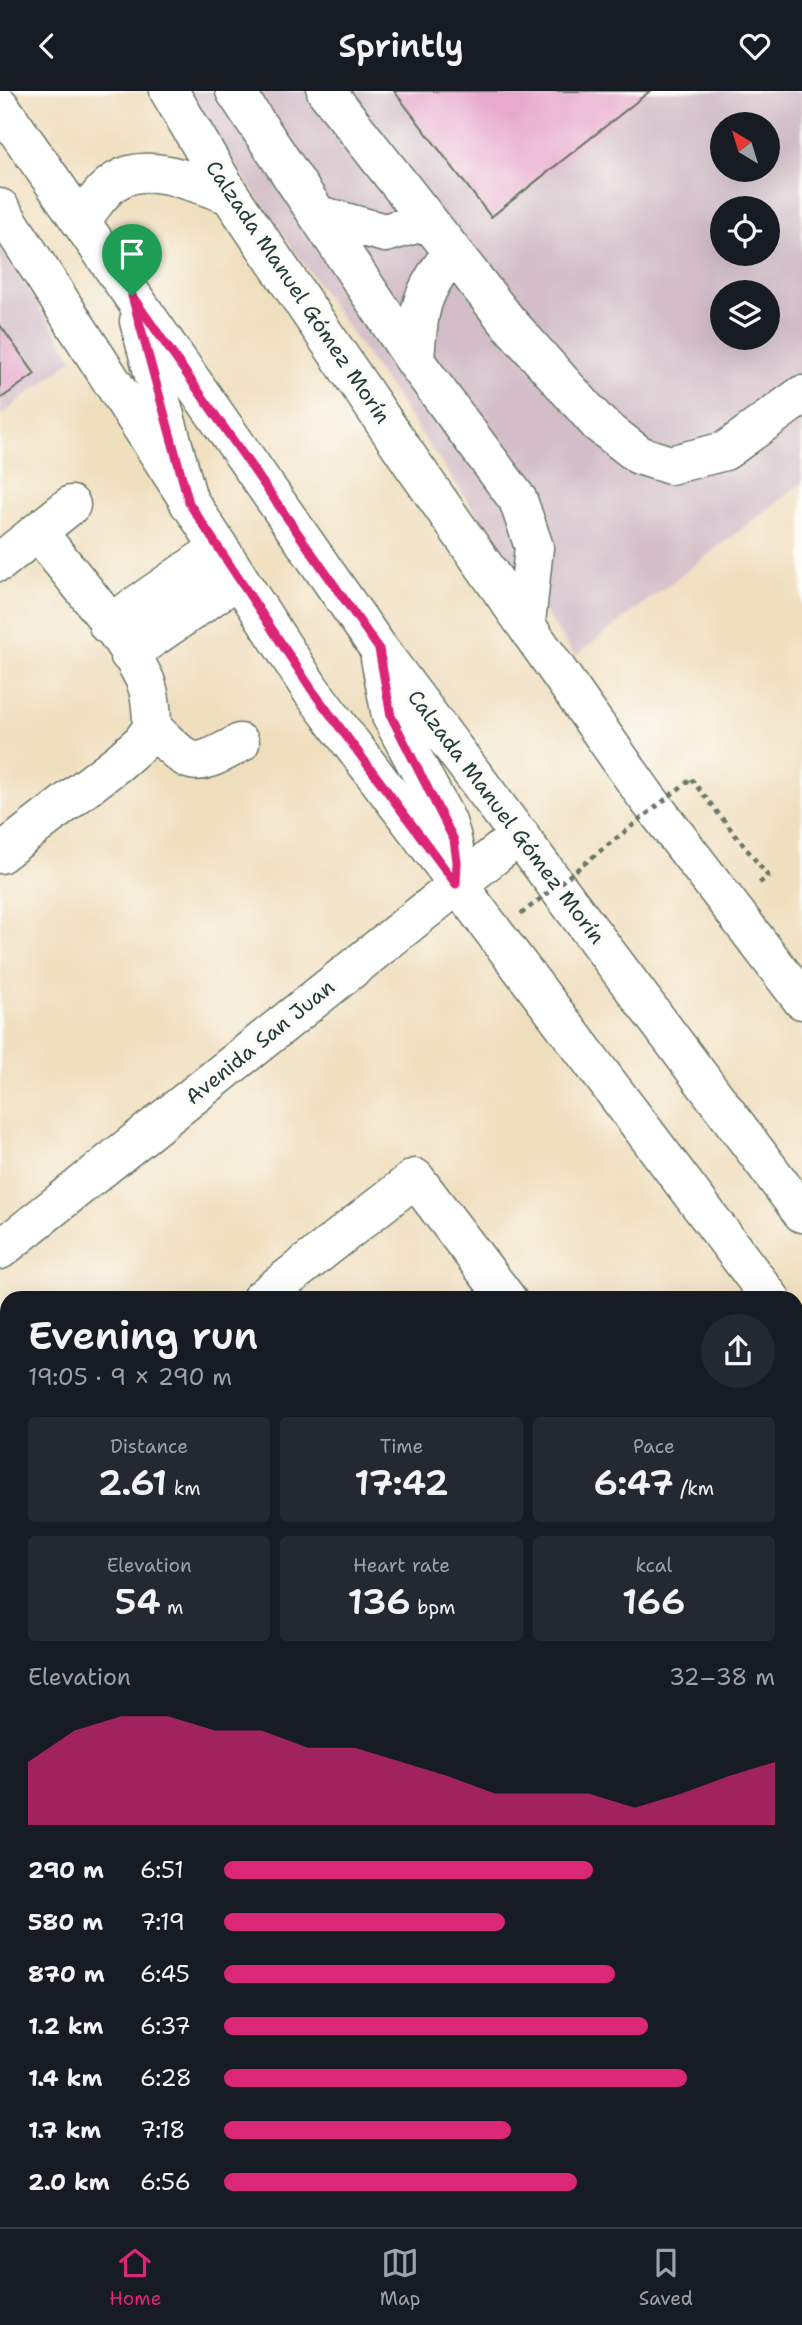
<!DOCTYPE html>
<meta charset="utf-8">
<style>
body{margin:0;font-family:"Shantell Sans",sans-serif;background:#242831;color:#f1f3f6;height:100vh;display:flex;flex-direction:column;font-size:26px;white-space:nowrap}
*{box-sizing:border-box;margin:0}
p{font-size:23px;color:#9ea1a6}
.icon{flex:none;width:38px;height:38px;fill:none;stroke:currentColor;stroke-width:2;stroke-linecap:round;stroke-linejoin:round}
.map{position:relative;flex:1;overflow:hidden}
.side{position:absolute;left:0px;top:1200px;width:803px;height:936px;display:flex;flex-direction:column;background:#171b24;border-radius:21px 21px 0 0;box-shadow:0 7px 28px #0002}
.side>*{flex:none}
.needle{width:46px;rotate:322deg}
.controls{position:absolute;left:710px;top:21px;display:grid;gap:14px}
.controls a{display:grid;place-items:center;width:70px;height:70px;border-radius:50%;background:#171b24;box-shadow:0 7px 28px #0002;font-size:35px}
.pin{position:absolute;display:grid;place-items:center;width:60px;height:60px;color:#fff;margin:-72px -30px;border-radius:50% 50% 50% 0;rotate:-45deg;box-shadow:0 0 7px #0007}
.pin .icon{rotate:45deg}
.round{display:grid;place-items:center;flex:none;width:74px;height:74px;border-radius:37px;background:#242831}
.summary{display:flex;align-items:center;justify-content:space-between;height:119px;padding:0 28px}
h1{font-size:38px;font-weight:600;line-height:52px}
.figures{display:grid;grid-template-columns:repeat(3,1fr);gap:10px;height:119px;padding:7px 28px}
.figures div{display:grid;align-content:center;border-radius:7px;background:#242831;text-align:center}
.figures b{font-size:35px;font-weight:600}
.figures small{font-size:19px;font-weight:400}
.figures p{font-size:19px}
.chart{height:196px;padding:14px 28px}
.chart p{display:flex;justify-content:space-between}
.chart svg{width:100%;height:126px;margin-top:7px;fill:#db2777;opacity:.7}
ul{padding:0 28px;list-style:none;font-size:23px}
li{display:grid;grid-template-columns:112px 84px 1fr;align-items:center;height:52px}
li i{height:18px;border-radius:9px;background:#db2777}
header{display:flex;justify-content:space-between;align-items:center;height:91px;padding:0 28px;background:#171b24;font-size:32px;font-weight:600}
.tabs{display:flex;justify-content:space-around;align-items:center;height:98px;border-top:2px solid #363941;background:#171b24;font-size:19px;color:#9ea1a6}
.tabs a{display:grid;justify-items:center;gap:4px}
.tabs .on{color:#db2777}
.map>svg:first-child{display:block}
</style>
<header><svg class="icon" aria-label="back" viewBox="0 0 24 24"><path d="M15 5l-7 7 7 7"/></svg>Sprintly<svg class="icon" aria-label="heart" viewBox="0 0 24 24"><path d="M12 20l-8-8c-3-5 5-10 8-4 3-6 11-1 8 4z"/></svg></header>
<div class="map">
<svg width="802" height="2136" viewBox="0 0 802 2136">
<rect width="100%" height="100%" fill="#fdfcf7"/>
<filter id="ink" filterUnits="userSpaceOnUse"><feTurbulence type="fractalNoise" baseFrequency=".0143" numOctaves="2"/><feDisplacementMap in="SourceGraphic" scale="14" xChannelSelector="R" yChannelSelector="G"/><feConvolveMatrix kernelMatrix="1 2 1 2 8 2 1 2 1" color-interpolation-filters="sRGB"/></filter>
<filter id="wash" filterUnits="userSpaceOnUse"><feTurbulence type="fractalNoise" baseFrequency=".00686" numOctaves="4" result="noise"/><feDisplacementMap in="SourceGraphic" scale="28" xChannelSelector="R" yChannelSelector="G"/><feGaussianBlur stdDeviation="1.57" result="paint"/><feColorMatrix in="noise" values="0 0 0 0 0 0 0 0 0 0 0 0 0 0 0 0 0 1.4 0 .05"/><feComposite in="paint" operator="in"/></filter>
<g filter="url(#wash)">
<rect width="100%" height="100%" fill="#f0dfbf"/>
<path fill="#d2bdc8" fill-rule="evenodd" d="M184 0H802V392L575 565ZM723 33H768V79H723ZM723 117H768V163H723ZM723 201H768V247H723Z
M0 155 73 268 0 325Z"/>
<path fill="#9bd88d" stroke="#5d8a60" stroke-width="2" d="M0 1897 7 1900V2103L0 2100Z
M68 2130H370L362 2136H83Z"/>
<g id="blocks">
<path fill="#e7aacd" d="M394 0H650L491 126Z
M0 234 35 283 0 308Z"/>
</g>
</g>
<g filter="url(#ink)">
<use href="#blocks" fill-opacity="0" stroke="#687665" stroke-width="2"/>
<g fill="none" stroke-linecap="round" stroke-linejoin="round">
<defs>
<path id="minor" d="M235 0 415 270 518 409 534 456 526 532
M326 0 508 231 599 333 639 364 670 374 725 360 802 304
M0 117 311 599 771 1208
M319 124 385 142 426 130
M415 270C418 220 420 202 452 162
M38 441C74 488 119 536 145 589 151 604 152 621 152 637
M0 471 71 414
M108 534 218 458
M129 563 238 488
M152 637C193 675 189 680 240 652
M0 763 119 671 142 651 152 637
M0 1159 520 744
M261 1208 415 1087 507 1208
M796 1241 802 1249
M0 1301 7 1310
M0 1589 7 1593
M796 1688 802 1684
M0 1910 7 1913
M796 1986 802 1981
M0 2091 7 2094
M95 2130 110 2136
M360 2136 367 2130
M598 2136 606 2130"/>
<path id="major" d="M169 0 230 104 414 375 645 704 802 909
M0 15 379 558 802 1122
M81 130C92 116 102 98 118 89 150 70 197 93 230 104
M139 230 189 412
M380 567 391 625 447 731C455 753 457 771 456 793"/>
</defs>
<use href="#minor" stroke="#687665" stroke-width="41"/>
<use href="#major" stroke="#687665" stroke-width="41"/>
<path stroke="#687665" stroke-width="4.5" stroke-dasharray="5 5" stroke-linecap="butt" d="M691 688 768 785 756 795"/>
<use href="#minor" stroke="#fff" stroke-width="38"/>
<use href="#major" stroke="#fff" stroke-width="38"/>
<path stroke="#687665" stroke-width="4.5" stroke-dasharray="5 5" stroke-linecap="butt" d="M521 823 691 688"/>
</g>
</g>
<g fill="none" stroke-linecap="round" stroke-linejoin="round" filter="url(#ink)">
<defs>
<path id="route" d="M132 205 379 558 391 625 454 749 457 771 456 793 312 599 189 412Z"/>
</defs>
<use href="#route" stroke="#fff" stroke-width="14"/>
<use href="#route" stroke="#db2777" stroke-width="9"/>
</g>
<g text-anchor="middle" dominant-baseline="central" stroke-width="7" stroke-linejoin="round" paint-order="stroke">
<g font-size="21" fill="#1f3d34" stroke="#fdfcf7">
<text transform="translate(298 201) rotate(56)">Calzada Manuel Gómez Morín</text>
<text transform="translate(506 726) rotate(53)">Calzada Manuel Gómez Morín</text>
<text transform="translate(260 951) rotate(-39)">Avenida San Juan</text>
</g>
</g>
</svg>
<div class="controls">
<a><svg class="needle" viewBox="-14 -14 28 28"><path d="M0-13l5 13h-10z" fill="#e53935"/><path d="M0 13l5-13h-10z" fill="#9ea1a6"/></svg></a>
<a><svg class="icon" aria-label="locate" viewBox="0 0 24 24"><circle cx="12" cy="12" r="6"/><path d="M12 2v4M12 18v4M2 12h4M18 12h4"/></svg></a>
<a><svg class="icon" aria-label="layers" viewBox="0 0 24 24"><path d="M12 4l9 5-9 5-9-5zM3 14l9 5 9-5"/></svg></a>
</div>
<div class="pin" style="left:132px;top:205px;background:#1e9e55"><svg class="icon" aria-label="arrive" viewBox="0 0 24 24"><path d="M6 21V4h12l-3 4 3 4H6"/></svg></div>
<section class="side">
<div class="summary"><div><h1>Evening run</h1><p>19:05 · 9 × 290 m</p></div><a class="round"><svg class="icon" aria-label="share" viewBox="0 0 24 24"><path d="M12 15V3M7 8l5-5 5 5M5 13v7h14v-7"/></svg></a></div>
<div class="figures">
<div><p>Distance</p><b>2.61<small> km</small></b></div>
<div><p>Time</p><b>17:42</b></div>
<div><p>Pace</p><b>6:47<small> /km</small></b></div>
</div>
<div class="figures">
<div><p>Elevation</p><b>54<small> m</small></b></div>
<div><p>Heart rate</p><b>136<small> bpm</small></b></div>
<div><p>kcal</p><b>166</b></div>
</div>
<div class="chart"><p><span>Elevation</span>32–38 m</p>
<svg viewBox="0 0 160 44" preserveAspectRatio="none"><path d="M0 44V22L10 11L20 6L30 6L40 11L50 11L60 17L70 17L80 22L90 27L100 33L110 33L120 33L130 38L140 33L150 27L160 22V44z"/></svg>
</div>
<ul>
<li><b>290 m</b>6:51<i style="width:67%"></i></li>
<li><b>580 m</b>7:19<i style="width:51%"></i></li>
<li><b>870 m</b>6:45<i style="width:71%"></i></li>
<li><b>1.2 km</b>6:37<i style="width:77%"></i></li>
<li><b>1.4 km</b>6:28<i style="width:84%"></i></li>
<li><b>1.7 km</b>7:18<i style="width:52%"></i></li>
<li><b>2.0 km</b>6:56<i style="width:64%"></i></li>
</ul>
</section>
</div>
<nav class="tabs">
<a class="on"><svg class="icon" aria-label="home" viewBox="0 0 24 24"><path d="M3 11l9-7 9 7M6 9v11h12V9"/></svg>Home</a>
<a><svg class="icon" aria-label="map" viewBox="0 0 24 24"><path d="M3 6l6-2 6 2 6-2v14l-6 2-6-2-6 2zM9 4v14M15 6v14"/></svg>Map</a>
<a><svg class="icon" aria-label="saved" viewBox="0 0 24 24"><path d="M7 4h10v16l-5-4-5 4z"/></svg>Saved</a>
</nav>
